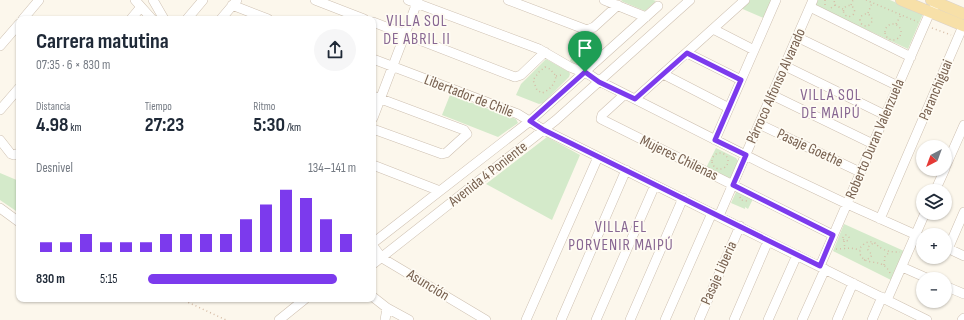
<!DOCTYPE html>
<html lang="es">
<meta charset="utf-8">
<style>
body{margin:0;font-family:"Sofia Sans Condensed",sans-serif;background:#f6f6f7;color:#1f2937;height:100vh;display:flex;flex-direction:column;font-size:15px;white-space:nowrap}
*{box-sizing:border-box;margin:0}
p{font-size:13px;color:#747a83}
.icon{flex:none;width:22px;height:22px;fill:none;stroke:currentColor;stroke-width:2;stroke-linecap:round;stroke-linejoin:round}
.map{position:relative;flex:1;overflow:hidden}
.side{position:absolute;left:16px;top:16px;width:360px;height:286px;display:flex;flex-direction:column;background:#fff;border-radius:8px;box-shadow:0 1px 3px #0004}
.side>*{flex:none}
.needle{width:26px;rotate:221deg}
.controls{position:absolute;left:916px;top:140px;display:grid;gap:8px}
.controls a{display:grid;place-items:center;width:36px;height:36px;border-radius:50%;background:#fff;box-shadow:0 1px 3px #0004;font-size:20px}
.pin{position:absolute;display:grid;place-items:center;width:34px;height:34px;color:#fff;margin:-41px -17px;border-radius:50% 50% 50% 0;rotate:-45deg;box-shadow:0 0 4px #0007}
.pin .icon{rotate:45deg}
.round{display:grid;place-items:center;flex:none;width:42px;height:42px;border-radius:21px;background:#f6f6f7}
.summary{display:flex;align-items:center;justify-content:space-between;height:68px;padding:0 20px}
h1{font-size:22px;font-weight:700;line-height:30px}
.stats{display:grid;grid-template-columns:repeat(3,1fr);gap:6px;height:68px;padding:4px 20px}
.stats div{display:grid;align-content:center}
.stats b{font-size:20px;font-weight:700}
.stats small{font-size:11px;font-weight:400}
.stats p{font-size:11px}
.chart{height:112px;padding:8px 20px}
.chart p{display:flex;justify-content:space-between}
.chart svg{width:100%;height:72px;margin-top:4px;stroke:#7c3aed;stroke-width:6}
ul{padding:0 20px;list-style:none;font-size:13px}
li{display:grid;grid-template-columns:64px 48px 1fr;align-items:center;height:30px}
li i{height:10px;border-radius:5px;background:#7c3aed}
.map>svg:first-child{display:block}
</style>
<div class="map">
<svg width="964" height="320" viewBox="0 0 964 320">
<rect width="100%" height="100%" fill="#fcf7ec"/>
<path fill="#d4eaca" d="M622 0H653L656 1 645 11 621 1Z
M747 0H774L766 19 738 7Z
M817 0H890L923 14 908 49 814 5Z
M578 44 596 53 583 67 570 61Z
M546 59 569 72 570 74 569 77 543 103 539 104 516 95 521 84Z
M450 95 516 119 518 123 498 137 442 115Z
M547 137 580 155 552 220 486 184Z
M716 148 736 158 738 161 731 179 706 168Z
M0 173 19 181V213L0 200Z
M736 192H740L753 199 748 209 745 207V209L731 203Z
M844 224 904 251 891 280 833 251Z"/>
<g fill="none" stroke-linecap="round" stroke-linejoin="round">
<defs>
<path id="minor" d="M135 0 152 19
M153 0 164 19
M315 0 364 19
M408 0 539 49 570 67 590 75 599 81 769 167 847 204 923 238
M508 0 587 30 594 27 618 5
M604 0 646 17
M232 5 268 19
M810 7 911 57
M23 19 39 0
M131 19 141 7
M187 19 203 0
M221 19 237 0
M373 22 515 77 521 75 545 52
M713 29 754 50
M797 37 898 86
M0 46 19 24
M687 53 741 80
M373 59 518 114 544 130 927 320
M785 66 885 115
M663 74 729 108
M625 94 602 115 601 119 833 235
M772 95 873 144
M373 96 464 130 467 134 446 153 442 154 373 129
M635 99 745 0
M0 110 19 88
M373 118 418 0
M759 124 860 172
M0 140 11 154 14 155 19 153
M715 140 776 0
M373 165 440 191
M945 168 964 125
M935 191 945 169
M0 208 19 222
M719 216 813 0
M880 219 963 26
M373 243 530 121 658 6
M373 246 382 258 486 320
M945 247 964 256
M948 249 964 212
M373 264 556 120 690 0
M820 266 930 12 934 8
M902 267 929 279
M945 286 964 294
M373 297 387 308 409 320
M887 300 925 213
M279 320 305 299
M385 320 387 308
M526 320 598 157
M561 320 626 170
M596 320 655 185
M630 320 683 198
M665 320 712 213
M699 320 740 226
M734 320 768 241
M768 320 797 255
M802 320 825 269
M837 320 853 283
M872 320 882 297
M962 320 964 318"/>
<path id="major" d="M901 0 964 26
M931 0 964 14"/>
</defs>
<use href="#minor" stroke="#cec0b1" stroke-width="10"/>
<use href="#major" stroke="#d9d2ce" stroke-width="12"/>
<path stroke="#d6bda7" stroke-width="1.5" stroke-dasharray="1 3" stroke-linecap="butt" d="M825 0V6
M866 0 918 22
M835 5 843 9
M851 5 853 0
M843.5 11a5.5 5.5 0 1 1 11 0a5.5 5.5 0 1 1-11 0Z
M831 8 835 5 834 0
M868 13 872 3
M860 20a6 6 0 1 1 12 0a6 6 0 1 1-12 0Z
M896 24 901 15
M885 32a8 8 0 1 1 16 0a8 8 0 1 1-16 0Z
M932 28 951 35
M545 67 550 69 556 76C555 84 550 90 542 93L537 90 533 80 539 72Z
M556 76 562 75
M712 161a8 8 0 1 1 16 0a8 8 0 1 1-16 0Z
M740 197 741 200 747 201
M843 238a3 3 0 1 1 6 0a3 3 0 1 1-6 0Z
M844 241 845 249
M836 249 851 248 860 250
M864 260 870 258 872 255 868 250V247L872 244 876 243
M884 265 885 256 890 252
M890 273C882 256 866 268 860 254V248L865 243C876 239 875 246 883 249 888 252 894 252 900 252
M181 299 226 320"/>
<use href="#minor" stroke="#fff" stroke-width="9"/>
<use href="#major" stroke="#f7e0a8" stroke-width="11"/>
</g>
<g fill="none" stroke-linecap="round" stroke-linejoin="round">
<defs>
<path id="route" d="M687 53 741 80 715 140 746 155 733 185 833 235 820 266 544 130 530 121 585 72 599 82 635 99Z"/>
</defs>
<use href="#route" stroke="#fff" stroke-width="8"/>
<use href="#route" stroke="#7c3aed" stroke-width="5"/>
</g>
<g text-anchor="middle" dominant-baseline="central" stroke-width="3.5" stroke-linejoin="round" paint-order="stroke">
<g font-size="15" fill="#77604f" stroke="#fefbf3">
<text transform="translate(776 86) rotate(-66)">Párroco Alfonso Alvarado</text>
<text transform="translate(936 90) rotate(-67)">Paranchiguai</text>
<text transform="translate(469 96) rotate(21)">Libertador de Chile</text>
<text transform="translate(875 139) rotate(-67)">Roberto Duran Valenzuela</text>
<text transform="translate(810 148) rotate(25)">Pasaje Goethe</text>
<text transform="translate(679 158) rotate(26)">Mujeres Chilenas</text>
<text transform="translate(488 174) rotate(-38)">Avenida 4 Poniente</text>
<text transform="translate(719 273) rotate(-66)">Pasaje Liberia</text>
<text transform="translate(428 285) rotate(31)">Asunción</text>
</g>
<g font-size="16" letter-spacing="1" fill="#886792" stroke="#fefbf3">
<text x="417" y="21">VILLA SOL<tspan x="417" dy="18">DE ABRIL II</tspan></text>
<text x="831" y="95">VILLA SOL<tspan x="831" dy="18">DE MAIPÚ</tspan></text>
<text x="621" y="227">VILLA EL<tspan x="621" dy="18">PORVENIR MAIPÚ</tspan></text>
</g>
</g>
</svg>
<div class="controls">
<a><svg class="needle" viewBox="-14 -14 28 28"><path d="M0-13l5 13h-10z" fill="#e53935"/><path d="M0 13l5-13h-10z" fill="#747a83"/></svg></a>
<a><svg class="icon" aria-label="layers" viewBox="0 0 24 24"><path d="M12 4l9 5-9 5-9-5zM3 14l9 5 9-5"/></svg></a>
<a>+</a>
<a>−</a>
</div>
<div class="pin" style="left:585px;top:72px;background:#1e9e55"><svg class="icon" aria-label="arrive" viewBox="0 0 24 24"><path d="M6 21V4h12l-3 4 3 4H6"/></svg></div>
<section class="side">
<div class="summary"><div><h1>Carrera matutina</h1><p>07:35 · 6 × 830 m</p></div><a class="round"><svg class="icon" aria-label="share" viewBox="0 0 24 24"><path d="M12 15V3M7 8l5-5 5 5M5 13v7h14v-7"/></svg></a></div>
<div class="stats">
<div><p>Distancia</p><b>4.98<small> km</small></b></div>
<div><p>Tiempo</p><b>27:23</b></div>
<div><p>Ritmo</p><b>5:30<small> /km</small></b></div>
</div>
<div class="chart"><p><span>Desnivel</span>134–141 m</p>
<svg viewBox="0 0 160 44" preserveAspectRatio="none"><path d="M5 44V38M15 44V38M25 44V33M35 44V38M45 44V38M55 44V38M65 44V33M75 44V33M85 44V33M95 44V33M105 44V24M115 44V15M125 44V6M135 44V11M145 44V24M155 44V33"/></svg>
</div>
<ul>
<li><b>830 m</b>5:15<i style="width:91%"></i></li>
</ul>
</section>
</div>
